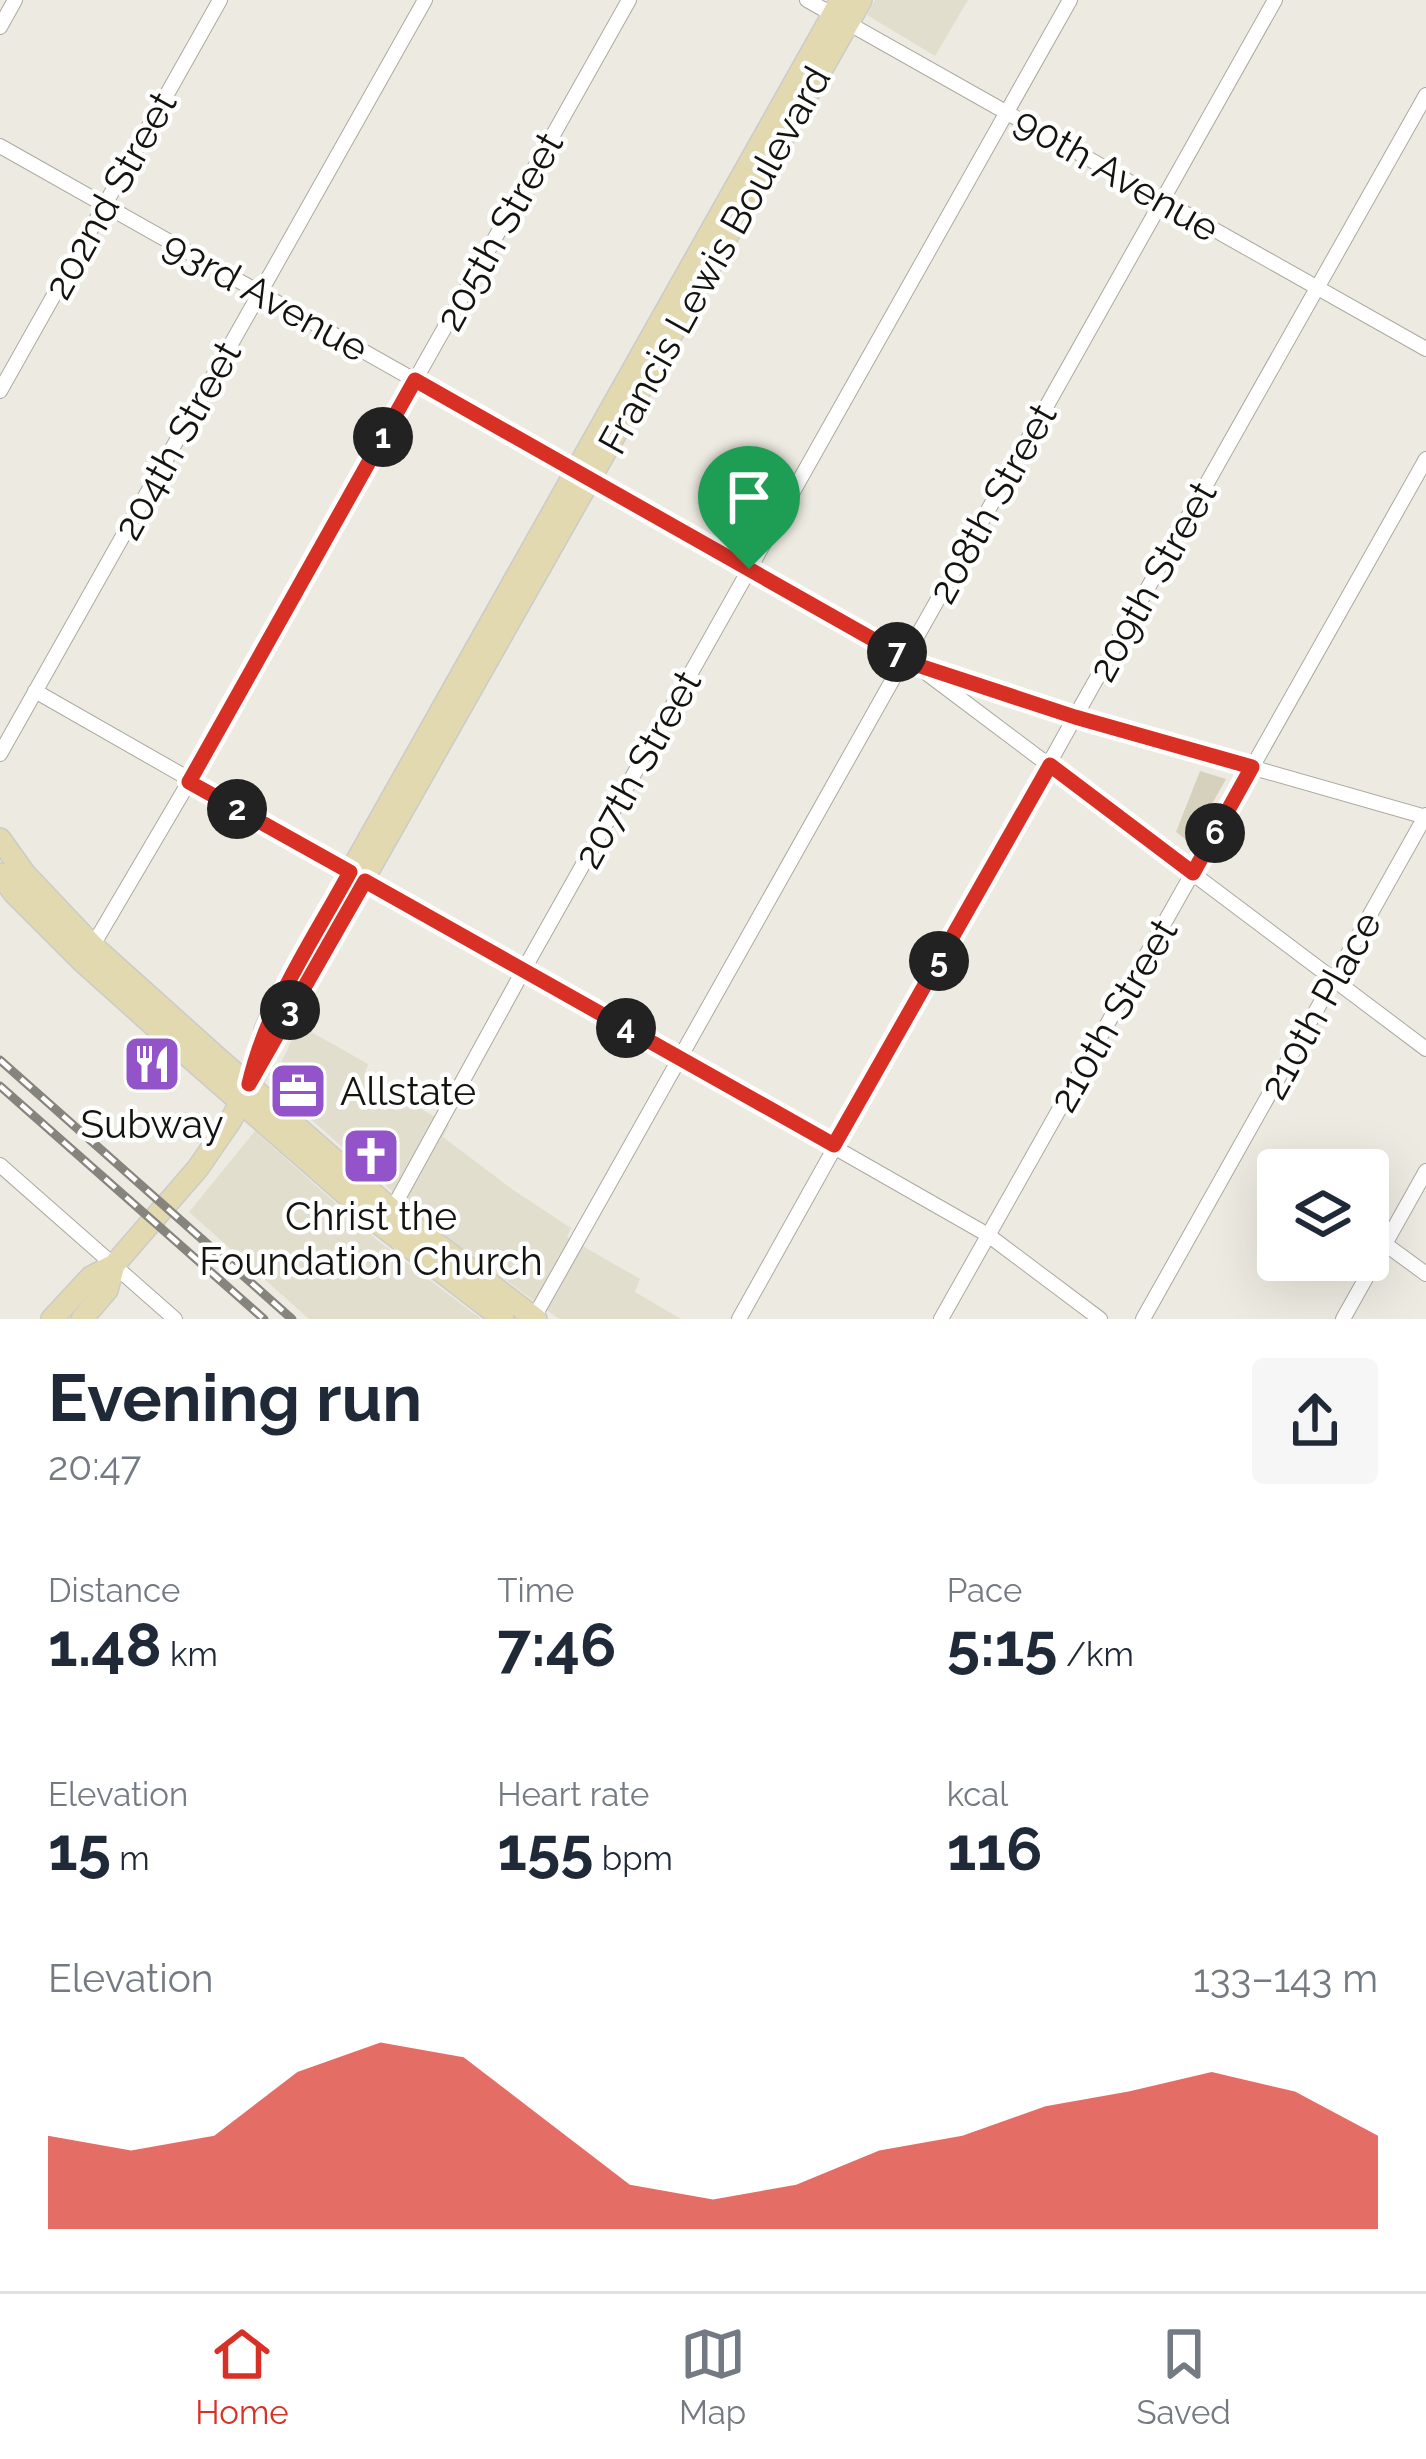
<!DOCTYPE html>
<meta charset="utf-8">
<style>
body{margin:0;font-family:Raleway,sans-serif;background:#f6f6f7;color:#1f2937;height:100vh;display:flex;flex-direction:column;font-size:45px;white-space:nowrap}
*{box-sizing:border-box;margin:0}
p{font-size:39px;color:#747a83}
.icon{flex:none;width:66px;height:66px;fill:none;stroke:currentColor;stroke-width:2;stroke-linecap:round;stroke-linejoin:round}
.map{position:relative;height:1319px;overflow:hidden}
.sheet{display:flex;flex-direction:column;background:#fff;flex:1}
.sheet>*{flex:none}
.tools{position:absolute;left:1257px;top:1149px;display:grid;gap:24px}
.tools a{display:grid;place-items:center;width:132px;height:132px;border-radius:12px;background:#fff;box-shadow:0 12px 48px #0002;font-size:60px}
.pin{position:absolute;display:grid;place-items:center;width:102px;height:102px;color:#fff;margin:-123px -51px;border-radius:50% 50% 50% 0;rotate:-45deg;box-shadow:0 0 12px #0007}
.pin .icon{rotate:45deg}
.km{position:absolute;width:60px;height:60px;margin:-30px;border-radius:50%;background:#222;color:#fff;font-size:33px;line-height:60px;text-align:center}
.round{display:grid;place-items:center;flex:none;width:126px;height:126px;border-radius:12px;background:#f6f6f7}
.summary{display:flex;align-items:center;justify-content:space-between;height:204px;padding:0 48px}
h1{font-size:66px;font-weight:700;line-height:90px}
.figures{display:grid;grid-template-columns:repeat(3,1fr);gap:18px;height:204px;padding:12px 48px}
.figures div{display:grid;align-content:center}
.figures b{font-size:60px;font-weight:700}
.figures small{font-size:33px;font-weight:400}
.figures p{font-size:33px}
.chart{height:336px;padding:24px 48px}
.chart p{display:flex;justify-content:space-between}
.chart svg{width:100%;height:216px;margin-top:12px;fill:#d93025;opacity:.7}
.dock{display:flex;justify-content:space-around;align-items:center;height:168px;border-top:3px solid #e0e1e3;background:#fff;font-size:33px;color:#747a83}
.dock a{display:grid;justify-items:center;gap:6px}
.dock .selected{color:#d93025}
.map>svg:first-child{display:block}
</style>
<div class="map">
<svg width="1426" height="1319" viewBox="0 0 1426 1319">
<rect width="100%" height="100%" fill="#edebe1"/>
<path fill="#e2decd" d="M875 0H968L935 56 867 15Z
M299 1025 368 1064 364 1076 449 1125 443 1137 516 1192 571 1228 567 1237 640 1279 635 1292 681 1319H559L428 1223 271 1084Z
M255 1131 377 1240 481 1319H309L189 1212Z"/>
<path fill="#d6d1bc" d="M1200 771 1226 779 1190 843 1176 832Z"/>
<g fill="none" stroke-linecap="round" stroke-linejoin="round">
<defs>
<path id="street" d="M807 0 1426 349
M0 27 15 0
M0 146 905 657 1426 1049
M0 391 220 0
M931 670 1075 717 1426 817
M35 691 988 1235 1100 1319
M0 754 425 0
M89 952 189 782 629 0
M0 1165 175 1319
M389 1215 523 971 1070 0
M1385 1244 1426 1274
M533 1319 1275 0
M739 1319 1075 717 1426 95
M941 1319 1426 459
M1143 1319 1426 815
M1343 1319 1426 1171"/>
<path id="primary" d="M0 839 25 874 93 946 221 1061 392 1210 536 1319
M0 874 14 893 82 961 179 1048 382 1226 503 1319
M265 1031 275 1006 841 0
M52 1319 91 1277 114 1265 198 1168 231 1120 285 1018 861 0
M82 1319 107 1290 114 1265"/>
</defs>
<use href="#street" stroke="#aba9a0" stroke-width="16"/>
<use href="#primary" stroke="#cbcbca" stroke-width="24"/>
<use href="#street" stroke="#fff" stroke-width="14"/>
<use href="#primary" stroke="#e3d9b0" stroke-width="21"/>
<defs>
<path id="rail" d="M0 1060 292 1319
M0 1086 264 1319"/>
</defs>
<use href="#rail" stroke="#86857d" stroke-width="9"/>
<use href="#rail" stroke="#fff" stroke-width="4.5" stroke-dasharray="14" stroke-linecap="butt"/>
</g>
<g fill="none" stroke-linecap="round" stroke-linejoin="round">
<defs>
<path id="route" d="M415 380 920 666 1075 717 1252 767 1193 873 1050 765 834 1145 365 881 249 1084C267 1006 312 942 350 872L189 782Z"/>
</defs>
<use href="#route" stroke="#fff" stroke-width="24"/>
<use href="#route" stroke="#d93025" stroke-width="15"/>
</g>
<defs>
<symbol id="restaurant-square" viewBox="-11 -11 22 22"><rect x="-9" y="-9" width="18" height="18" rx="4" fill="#9354ca" stroke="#fff"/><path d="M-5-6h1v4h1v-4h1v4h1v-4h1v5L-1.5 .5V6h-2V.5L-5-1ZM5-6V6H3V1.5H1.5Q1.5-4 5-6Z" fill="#fff"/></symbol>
<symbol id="office-square" viewBox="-11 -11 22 22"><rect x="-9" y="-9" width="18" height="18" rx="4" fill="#9354ca" stroke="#fff"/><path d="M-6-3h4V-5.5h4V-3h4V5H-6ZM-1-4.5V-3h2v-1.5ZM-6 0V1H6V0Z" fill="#fff"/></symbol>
<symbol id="church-square" viewBox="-11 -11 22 22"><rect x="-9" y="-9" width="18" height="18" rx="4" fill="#9354ca" stroke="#fff"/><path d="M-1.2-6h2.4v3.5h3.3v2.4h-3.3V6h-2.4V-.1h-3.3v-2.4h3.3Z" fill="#fff"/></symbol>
</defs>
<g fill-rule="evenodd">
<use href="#restaurant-square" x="119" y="1031" width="66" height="66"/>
<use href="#office-square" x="265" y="1058" width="66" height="66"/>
<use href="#church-square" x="338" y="1123" width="66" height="66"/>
</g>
<g text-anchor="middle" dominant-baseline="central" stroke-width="9" stroke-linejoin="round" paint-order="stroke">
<g font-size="39" fill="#13130f" stroke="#fff">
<text transform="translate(1117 174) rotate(30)">90th Avenue</text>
<text transform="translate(110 195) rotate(-61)">202nd Street</text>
<text transform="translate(499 231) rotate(-61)">205th Street</text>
<text transform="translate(714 260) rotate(-61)">Francis Lewis Boulevard</text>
<text transform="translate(266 296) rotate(29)">93rd Avenue</text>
<text transform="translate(177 440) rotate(-61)">204th Street</text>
<text transform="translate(992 503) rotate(-61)">208th Street</text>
<text transform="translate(1152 581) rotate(-61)">209th Street</text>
<text transform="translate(637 769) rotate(-61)">207th Street</text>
<text transform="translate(1320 1005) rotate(-61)">210th Place</text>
<text transform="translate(1113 1015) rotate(-60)">210th Street</text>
</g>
<g font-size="39" fill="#13130f" stroke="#fff">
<text x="340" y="1091" text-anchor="start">Allstate</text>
<text x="152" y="1124">Subway</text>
<text x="371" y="1216">Christ the<tspan x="371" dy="45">Foundation Church</tspan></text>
</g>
</g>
</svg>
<div class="tools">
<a><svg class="icon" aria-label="layers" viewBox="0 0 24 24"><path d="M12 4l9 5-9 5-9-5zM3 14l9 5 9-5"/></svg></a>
</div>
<div class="pin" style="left:749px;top:569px;background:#1e9e55"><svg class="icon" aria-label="arrive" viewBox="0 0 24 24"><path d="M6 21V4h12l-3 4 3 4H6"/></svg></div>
<b class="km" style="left:383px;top:437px">1</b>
<b class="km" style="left:237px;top:809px">2</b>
<b class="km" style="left:290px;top:1010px">3</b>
<b class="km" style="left:626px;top:1028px">4</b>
<b class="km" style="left:939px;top:961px">5</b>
<b class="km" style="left:1215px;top:833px">6</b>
<b class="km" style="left:897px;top:652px">7</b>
</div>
<section class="sheet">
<div class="summary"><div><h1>Evening run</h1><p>20:47</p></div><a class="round"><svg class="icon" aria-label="share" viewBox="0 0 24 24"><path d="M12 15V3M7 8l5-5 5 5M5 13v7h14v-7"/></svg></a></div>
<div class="figures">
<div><p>Distance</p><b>1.48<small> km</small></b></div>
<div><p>Time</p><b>7:46</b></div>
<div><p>Pace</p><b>5:15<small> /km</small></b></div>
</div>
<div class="figures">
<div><p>Elevation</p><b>15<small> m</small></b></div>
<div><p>Heart rate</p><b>155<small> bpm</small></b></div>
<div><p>kcal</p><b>116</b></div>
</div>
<div class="chart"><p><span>Elevation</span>133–143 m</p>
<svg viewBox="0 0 160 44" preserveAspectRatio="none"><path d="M0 44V25L10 28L20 25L30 12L40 6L50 9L60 22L70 35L80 38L90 35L100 28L110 25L120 19L130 16L140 12L150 16L160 25V44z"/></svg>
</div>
</section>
<nav class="dock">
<a class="selected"><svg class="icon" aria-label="home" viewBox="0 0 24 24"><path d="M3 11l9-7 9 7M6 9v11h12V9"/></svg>Home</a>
<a><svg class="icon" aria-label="map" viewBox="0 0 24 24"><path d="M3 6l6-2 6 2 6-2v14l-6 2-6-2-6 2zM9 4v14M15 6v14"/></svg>Map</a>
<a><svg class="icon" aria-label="saved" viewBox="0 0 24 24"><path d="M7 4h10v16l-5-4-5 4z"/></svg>Saved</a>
</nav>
